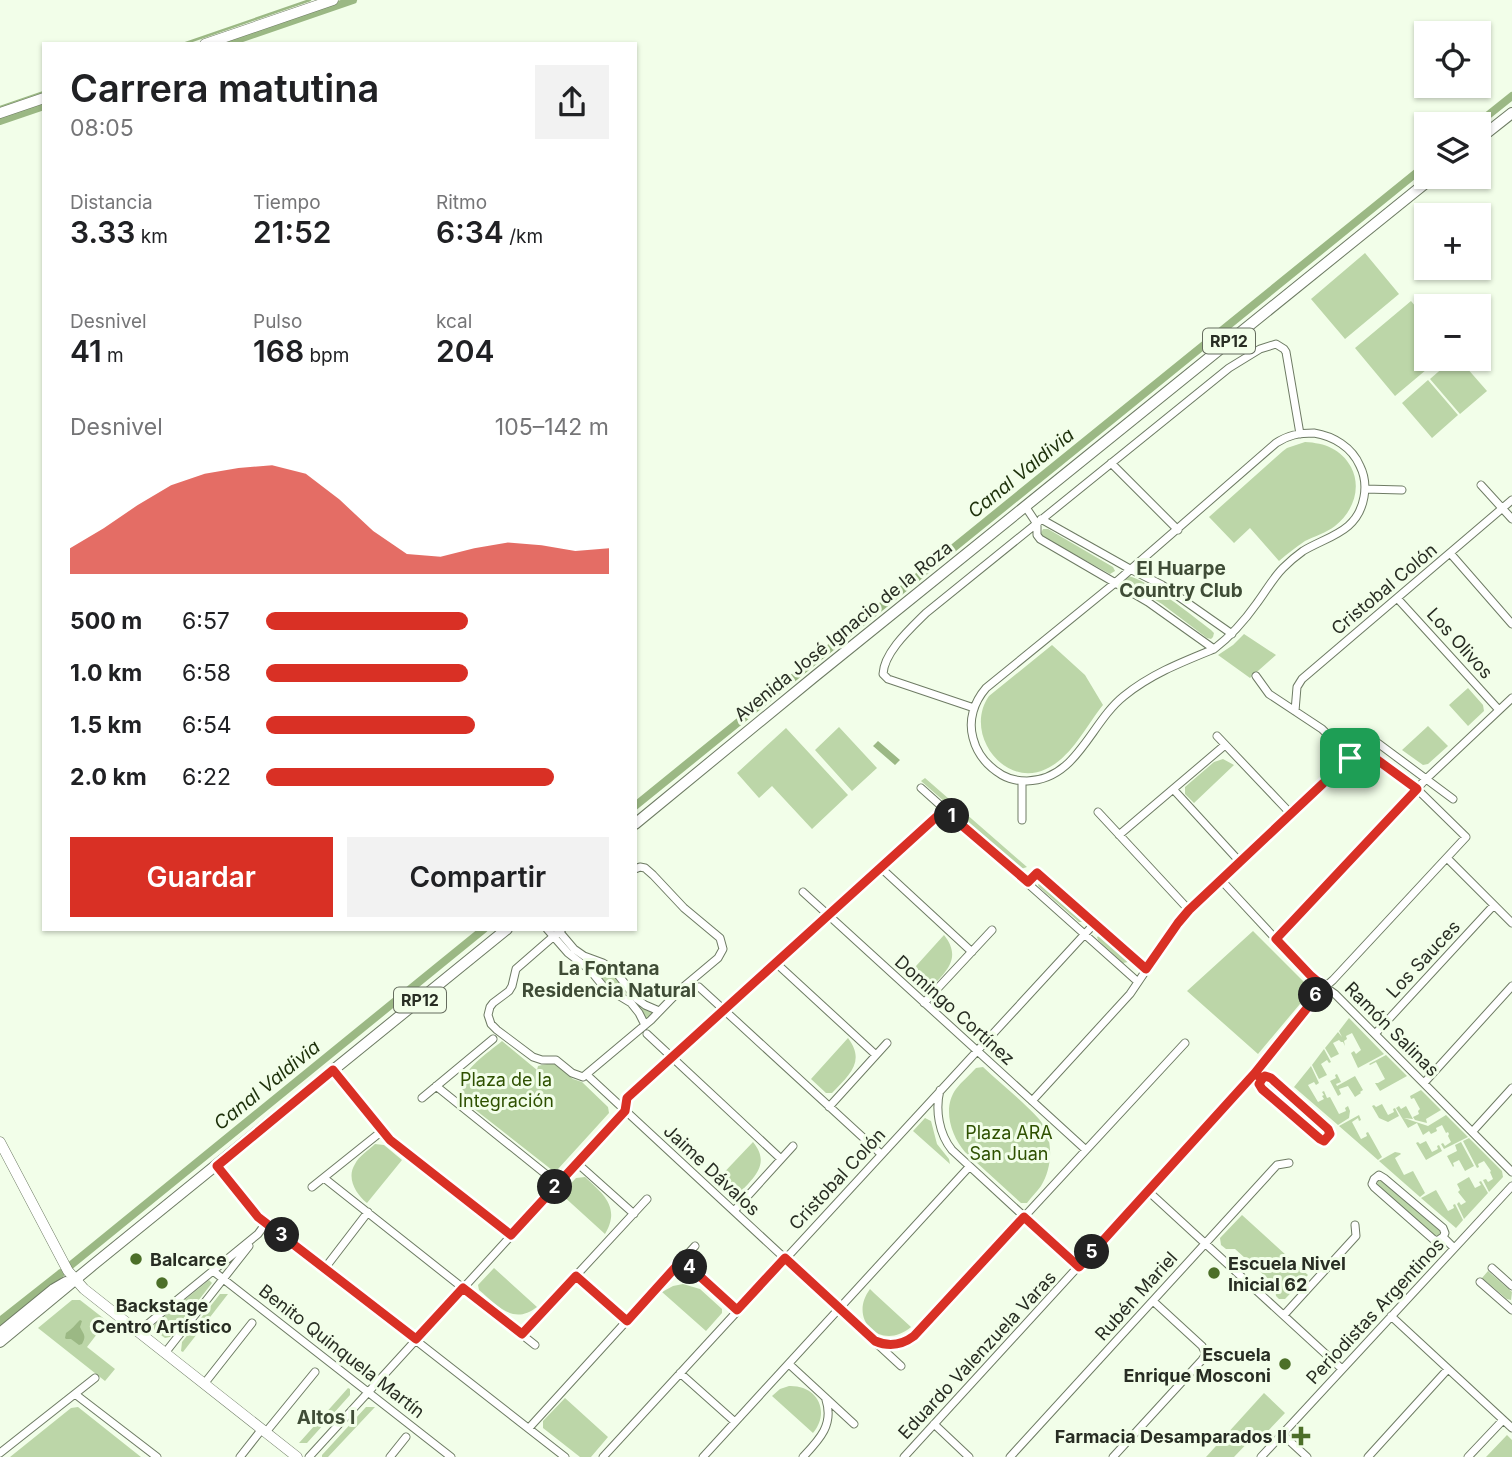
<!DOCTYPE html>
<html lang="es">
<meta charset="utf-8">
<style>
body{margin:0;font-family:Inter,sans-serif;background:#f2f2f2;color:#202124;height:100vh;display:flex;flex-direction:column;font-size:26px;white-space:nowrap}
*{box-sizing:border-box;margin:0}
p{font-size:23px;color:#757577}
.icon{flex:none;width:38px;height:38px;fill:none;stroke:currentColor;stroke-width:2;stroke-linecap:round;stroke-linejoin:round}
.map{position:relative;flex:1;overflow:hidden}
.details{position:absolute;left:42px;top:42px;width:595px;height:889px;display:flex;flex-direction:column;background:#fff;border-radius:0px;box-shadow:0 2px 5px #0004}
.details>*{flex:none}
.controls{position:absolute;left:1414px;top:21px;display:grid;gap:14px}
.controls a{display:grid;place-items:center;width:77px;height:77px;border-radius:0px;background:#fff;box-shadow:0 2px 5px #0004;font-size:35px}
.pin{position:absolute;display:grid;place-items:center;width:60px;height:60px;color:#fff;margin:-30px;border-radius:14px;box-shadow:0 4px 10px #0006}
.km{position:absolute;width:35px;height:35px;margin:-18px;border-radius:50%;background:#222;color:#fff;font-size:19px;line-height:35px;text-align:center}
.round{display:grid;place-items:center;flex:none;width:74px;height:74px;border-radius:0px;background:#f2f2f2}
.summary{display:flex;align-items:center;justify-content:space-between;height:119px;padding:0 28px}
h1{font-size:38px;font-weight:600;line-height:52px}
.figures{display:grid;grid-template-columns:repeat(3,1fr);gap:10px;height:119px;padding:7px 28px}
.figures div{display:grid;align-content:center}
.figures b{font-size:30px;font-weight:600}
.figures small{font-size:19px;font-weight:400}
.figures p{font-size:19px}
.chart{height:196px;padding:14px 28px}
.chart p{display:flex;justify-content:space-between}
.chart svg{width:100%;height:126px;margin-top:7px;fill:#d93025;opacity:.7}
.primary-button{display:flex;gap:14px;margin-top:auto;padding:14px 28px}
.primary-button a{flex:1;height:80px;border-radius:0px;background:#d93025;color:#fff;font-size:28px;font-weight:600;line-height:80px;text-align:center}
.primary-button a+a{background:#f2f2f2;color:#202124}
ul{padding:0 28px;list-style:none;font-size:23px}
li{display:grid;grid-template-columns:112px 84px 1fr;align-items:center;height:52px}
li i{height:18px;border-radius:9px;background:#d93025}
.map>svg:first-child{display:block}
</style>
<div class="map">
<svg width="1512" height="1457" viewBox="0 0 1512 1457">
<rect width="100%" height="100%" fill="#f2fee9"/>
<path fill="#bcd6a8" d="M1365 253 1399 294 1345 339 1311 299Z
M1411 301 1426 319V359H1439L1395 396 1355 348Z
M1453 359H1459L1487 391 1460 414 1430 379Z
M1428 380 1458 415 1432 438 1402 403Z
M1305 442C1325 443 1341 449 1351 467 1362 488 1353 512 1335 526 1326 533 1315 536 1305 541 1296 547 1287 554 1279 561L1250 528 1234 543 1209 517 1283 451 1287 448Z
M1043 529H1048L1113 567 1115 571 1110 574 1043 537 1041 533Z
M1128 576C1147 579 1194 617 1211 630L1214 633 1213 637 1211 639 1207 638 1162 604 1128 584 1125 581Z
M1244 634 1276 655 1250 678 1218 655 1233 645Z
M1052 645 1085 675 1103 705C1086 726 1072 757 1046 769 1004 789 963 733 989 696Z
M1468 688 1483 705 1484 711 1468 726 1449 705Z
M1428 726 1448 746 1428 764 1423 765 1402 750Z
M839 727 877 768 852 791 815 750Z
M786 728 848 795 812 829 772 786 759 798 737 773Z
M1223 759 1234 765 1194 803 1185 794V787L1214 762Z
M925 778 1027 867 1021 869 921 781Z
M1040 882 1043 883 1082 918V922H1079L1039 887 1038 885Z
M1253 931 1309 987 1310 992 1258 1054 1187 991Z
M944 935C963 959 945 972 929 990L921 989 907 976Z
M1099 936H1103L1127 958 1128 962 1123 963 1098 940 1097 937Z
M561 938 610 970 651 1011 653 1014 649 1019 644 1017C635 998 626 998 611 989 598 980 567 951 561 938Z
M1349 1018 1384 1054 1358 1068 1351 1053 1354 1051 1356 1054 1361 1050 1352 1033 1346 1036 1347 1039 1344 1041 1345 1046 1343 1042H1341L1339 1040 1333 1043 1339 1054 1331 1058 1325 1048 1338 1032 1342 1037 1339 1031Z
M848 1038C866 1062 849 1075 832 1093H826L811 1079Z
M502 1041 537 1070 538 1066 542 1065 552 1063 557 1065 573 1079 582 1082 608 1107 609 1113 558 1169 552 1170 473 1108C444 1079 482 1058 502 1041Z
M1324 1049 1331 1062 1329 1063 1327 1060 1321 1064 1327 1075 1319 1079 1312 1065Z
M1386 1055 1407 1076 1380 1091 1375 1083H1378L1385 1079 1376 1062 1370 1065 1369 1064Z
M1311 1066 1319 1083 1316 1085 1314 1082 1308 1085 1318 1102 1324 1099 1322 1096 1324 1095 1322 1092 1324 1091 1327 1098 1330 1097 1339 1114 1346 1111 1345 1108 1348 1106 1350 1111 1349 1118 1338 1125 1294 1087Z
M983 1067C1000 1083 1024 1102 1039 1119 1054 1137 1053 1167 1041 1186 1037 1192 1031 1197 1027 1203H1021L965 1152C951 1136 942 1108 956 1089 962 1081 970 1075 976 1068Z
M1337 1074 1341 1082 1336 1084 1337 1086 1355 1076 1363 1090 1360 1092 1361 1093 1355 1097 1348 1086 1339 1089 1341 1094 1338 1096 1330 1081 1336 1078 1335 1075Z
M1268 1080 1326 1132 1327 1134 1325 1137 1263 1085V1081Z
M1421 1090 1441 1110 1426 1119 1427 1123 1415 1120 1413 1117 1419 1114 1418 1111 1420 1109 1414 1098 1411 1099 1410 1096Z
M1382 1104 1388 1115 1394 1112 1393 1109 1395 1108 1399 1116 1388 1122 1379 1118 1372 1106 1374 1105 1376 1107Z
M1399 1106 1401 1109 1406 1106 1413 1119 1404 1118 1428 1126 1446 1115 1468 1137 1444 1149 1441 1144 1443 1143 1445 1146 1451 1142 1448 1136 1449 1134 1448 1132 1446 1133 1442 1125 1436 1128 1437 1131 1431 1134 1429 1131 1423 1135 1417 1123 1408 1128 1396 1108Z
M1359 1115 1361 1120 1359 1121 1358 1118 1352 1122 1361 1139 1367 1136 1366 1133 1368 1132 1382 1157 1378 1160 1339 1126Z
M925 1118 931 1121 937 1144 949 1159 950 1164 913 1131Z
M1469 1138 1502 1171 1503 1177 1489 1192 1483 1180 1486 1179 1488 1182 1493 1179 1490 1172 1491 1171 1484 1161 1478 1164 1479 1167 1477 1168 1463 1141Z
M1426 1141 1432 1152 1438 1149 1437 1146 1439 1145 1442 1151 1426 1160 1416 1143 1418 1142 1420 1144Z
M753 1142C772 1165 752 1179 737 1196H730L715 1182Z
M1461 1142 1474 1166 1465 1171 1459 1160 1453 1163 1454 1166 1453 1167 1447 1156 1457 1151 1455 1145Z
M375 1144 384 1145 402 1160 367 1203C356 1194 346 1178 355 1164 359 1156 369 1150 375 1144Z
M1395 1152 1400 1153 1401 1154 1395 1158 1404 1175 1413 1171 1425 1193 1420 1197 1379 1161Z
M585 1177C603 1194 621 1207 605 1234L561 1194 576 1178Z
M1469 1177 1475 1188 1481 1185 1479 1182 1481 1181 1488 1193 1464 1219 1457 1204 1459 1202 1461 1205 1466 1202 1458 1192 1460 1190 1457 1184Z
M1378 1181H1382L1439 1230 1440 1233 1439 1236 1433 1235 1377 1185Z
M1436 1190 1448 1211 1454 1208 1453 1205 1455 1204 1463 1220 1456 1228 1421 1198Z
M1242 1215 1308 1275 1285 1299H1279L1276 1296 1275 1285 1235 1249H1226L1221 1245 1220 1238Z
M494 1268 537 1307C513 1326 497 1305 479 1290L478 1285Z
M1488 1271 1512 1292 1511 1300 1507 1299 1482 1278Z
M209 1280 212 1283 170 1337 165 1338 154 1330V1325Z
M683 1284 700 1289 722 1309V1313L706 1331 662 1292 673 1286Z
M870 1289 874 1293 911 1327C882 1352 847 1320 870 1289Z
M220 1294H228L183 1352 181 1351 182 1342Z
M72 1300H80L107 1321 87 1347 115 1369 105 1381 38 1328Z
M789 1386C817 1385 831 1411 813 1433L772 1396 780 1389Z
M348 1388 350 1389V1395L307 1443H299Z
M1264 1393 1285 1413 1265 1434 1255 1435 1234 1457H1206Z
M565 1398 608 1437 591 1457H580L543 1428V1421Z
M78 1407 141 1457H10L71 1408Z
M366 1407H375L328 1457H322V1455Z
M1507 1435 1512 1440V1457H1486Z"/>
<path fill="#9bb884" d="M878 741 900 760 895 765 873 746Z
M80 1320 82 1321 80 1327C83 1334 87 1335 82 1344L79 1345 71 1339H66L65 1338 66 1333C72 1329 75 1325 80 1320Z"/>
<g fill="none" stroke-linecap="round" stroke-linejoin="round">
<path stroke="#9bb884" stroke-width="2.5" d="M183 44 310 0
M0 107 44 92"/>
<path stroke="#9bb884" stroke-width="8" d="M225 44 353 0
M0 121 44 106
M1477 124 1512 96
M635 806 1426 165
M71 1265 484 929
M0 1321 61 1273"/>
<defs>
<path id="street" d="M1314 433C1333 436 1352 447 1360 466 1365 476 1366 486 1364 497 1358 532 1328 536 1303 551 1296 556 1289 562 1283 568 1273 578 1266 591 1257 603 1245 620 1231 636 1214 649 1182 662 1151 674 1124 696 1090 723 1077 780 1027 781 1018 781 1009 779 1002 775 987 766 977 754 973 738 968 720 974 702 986 688L1115 583 1276 443C1288 435 1299 433 1314 433Z
M1111 463 1178 530
M1481 485 1512 519
M1365 489 1402 490
M1025 506 1037 524V535L1040 539 1148 602 1214 649
M1041 519 1130 569 1162 585 1232 634
M1450 553 1512 624
M1397 598 1499 710
M1256 676 1269 694 1322 729 1351 758
M974 708 888 679 883 674C884 652 911 628 926 613L1229 368 1260 349 1276 344 1284 349 1286 352 1300 434
M1295 711 1297 687 1302 679 1512 500
M1217 736 1291 814
M921 788 1138 982
M1173 789 1240 862
M1098 812 1189 910
M1022 820V781
M1119 835 1225 745
M1447 858 1512 923
M881 868 972 952
M1221 880 1311 977 1335 994 1512 1172
M1028 882 1037 873 1146 969
M803 892 1086 1150
M547 929 568 953 590 970 603 986 631 1003 639 1013 645 1025
M557 929 574 949 584 956 603 963 615 971 637 999 645 1005 659 1011
M562 929 516 969 512 986 509 991 493 1003 490 1007 488 1015 491 1024 497 1030 533 1057 542 1060H556L572 1073 583 1077 651 1020 681 989 718 958 723 949 720 938 684 908 653 875 645 868 640 867 635 869
M1276 939 1426 779 1512 698
M776 963 876 1055
M699 987 881 1154
M924 1003 992 930
M647 1034 781 1159
M1375 1034 1494 905
M333 1070 390 1140 511 1235
M1255 1073 1262 1079 1265 1077 1271 1078 1328 1129 1330 1134 1328 1138 1324 1141 1320 1139 1262 1089 1259 1084 1262 1079
M587 1075 901 1366
M1424 1083 1512 986
M436 1086 558 1184
M940 1090C935 1110 939 1134 952 1150L1079 1267
M422 1098 493 1039
M1032 1101 1130 994 1178 923 1189 910 1371 738 1453 799
M829 1107 887 1043
M1473 1131 1512 1088
M577 1163 634 1214
M217 1165 258 1217 565 1457
M324 1178 535 1345
M312 1187 382 1131
M1148 1191 1342 1369
M734 1211 793 1146
M1443 1237 1437 1241 1433 1239 1374 1187 1372 1184 1374 1179 1379 1175 1384 1178 1443 1228 1445 1233 1443 1237 1454 1248
M682 1260 737 1310
M325 1268 368 1212
M1492 1268 1512 1286
M213 1271 451 1457
M576 1276 627 1321
M1480 1282 1512 1310
M1284 1315 1356 1236 1355 1225
M1391 1316 1512 1428
M138 1332 258 1234 266 1223
M522 1334 647 1199
M875 1341C889 1347 902 1345 914 1336L1185 1043
M165 1353 249 1246
M789 1364 854 1424
M680 1373 735 1422
M204 1384 252 1323
M75 1394 157 1457
M934 1424 969 1457
M529 1428 695 1246
M266 1432 315 1372
M1282 1434 1307 1457
M0 1453 95 1378
M240 1457 262 1429
M309 1457 625 1111 627 1098 944 810
M390 1457 406 1437
M603 1457 1095 923
M703 1457 969 1167
M803 1457C819 1440 834 1425 826 1400
M904 1457 1248 1081 1318 993 1333 980 1466 837 1417 789 1361 748
M1010 1457 1277 1165 1289 1163
M1113 1457 1202 1360 1206 1354 1202 1346 1153 1301
M1261 1457 1512 1186
M1368 1457 1448 1369
M1468 1457 1503 1420"/>
<path id="secondary" d="M205 44 333 0
M0 113 44 98
M0 1142 68 1271 84 1289 297 1457"/>
<path id="primary" d="M1479 139 1512 113
M635 824 814 677 1433 177
M0 1333 54 1289 66 1282
M0 1342 93 1265 507 929"/>
</defs>
<use href="#street" stroke="#6e7b64" stroke-width="9"/>
<use href="#secondary" stroke="#6e7b64" stroke-width="11"/>
<use href="#primary" stroke="#6e7b64" stroke-width="12"/>
<use href="#street" stroke="#fff" stroke-width="7"/>
<use href="#secondary" stroke="#fff" stroke-width="10"/>
<use href="#primary" stroke="#fff" stroke-width="10"/>
</g>
<g fill="none" stroke-linecap="round" stroke-linejoin="round">
<defs>
<path id="route" d="M1350 758 1189 910 1178 923 1146 969 1037 873 1028 882 944 810 627 1098 625 1111 511 1235 390 1140 333 1070 217 1166 258 1217 416 1339 463 1288 522 1334 576 1276 627 1321 682 1260 737 1310 785 1258 875 1341C889 1347 902 1345 914 1336L1024 1217 1079 1267 1255 1073 1262 1079 1265 1076 1271 1078 1328 1129 1330 1134 1324 1141 1320 1139 1262 1089 1259 1084 1262 1079 1255 1073 1324 987 1311 976 1276 939 1417 789 1361 748 1350 758"/>
</defs>
<use href="#route" stroke="#fff" stroke-width="14"/>
<use href="#route" stroke="#d93025" stroke-width="9"/>
</g>
<g fill="#4c6f28" stroke="#f2fee9" stroke-width="2.5">
<circle cx="136" cy="1259" r="7"/>
<circle cx="1214" cy="1273" r="7"/>
<circle cx="162" cy="1283" r="7"/>
<circle cx="1285" cy="1364" r="7"/>
<path d="M1297.5 1425.5h7v7h7v7h-7v7h-7v-7h-7v-7h7z"/>
</g>
<g text-anchor="middle" dominant-baseline="central" stroke-width="6" stroke-linejoin="round" paint-order="stroke">
<g fill="#f2fee9" stroke="#656c5e" stroke-width="2">
<rect x="1203" y="328.5" width="52" height="25" rx="5"/>
<rect x="394" y="987.5" width="52" height="25" rx="5"/>
</g>
<g font-size="16" font-weight="bold" fill="#282d23">
<text x="1229" y="341">RP12</text>
<text x="420" y="1000">RP12</text>
</g>
<g font-size="18" fill="#282d23" stroke="#f2fee9">
<text transform="translate(1384 589) rotate(-40)">Cristobal Colón</text>
<text transform="translate(843 631) rotate(-39)">Avenida José Ignacio de la Roza</text>
<text transform="translate(1460 643) rotate(48)">Los Olivos</text>
<text transform="translate(1423 959) rotate(-47)">Los Sauces</text>
<text transform="translate(955 1010) rotate(42)">Domingo Cortínez</text>
<text transform="translate(1392 1029) rotate(45)">Ramón Salinas</text>
<text transform="translate(712 1170) rotate(43)">Jaime Dávalos</text>
<text transform="translate(837 1179) rotate(-47)">Cristobal Colón</text>
<text transform="translate(1136 1296) rotate(-48)">Rubén Mariel</text>
<text transform="translate(1375 1311) rotate(-47)">Periodistas Argentinos</text>
<text transform="translate(342 1351) rotate(38)">Benito Quinquela Martín</text>
<text transform="translate(977 1355) rotate(-47)">Eduardo Valenzuela Varas</text>
</g>
<g font-size="18" fill="#2e5000" stroke="#f2fee9">
<text x="506" y="1079">Plaza de la<tspan x="506" dy="21">Integración</tspan></text>
<text x="1009" y="1132">Plaza ARA<tspan x="1009" dy="21">San Juan</tspan></text>
</g>
<g font-size="18" font-weight="bold" fill="#282d23" stroke="#f2fee9" text-anchor="start">
<text x="150" y="1259">Balcarce</text>
<text x="1228" y="1263">Escuela Nivel<tspan x="1228" dy="21">Inicial 62</tspan></text>
<text x="162" y="1305" text-anchor="middle">Backstage<tspan x="162" dy="21">Centro Artístico</tspan></text>
<text x="1271" y="1354" text-anchor="end">Escuela<tspan x="1271" dy="21">Enrique Mosconi</tspan></text>
<text x="1287" y="1436" text-anchor="end">Farmacia Desamparados II</text>
</g>
<g font-size="19" font-style="italic" fill="#1d300a" stroke="#f2fee9">
<text transform="translate(1021 473) rotate(-39)">Canal Valdivia</text>
<text transform="translate(267 1085) rotate(-39)">Canal Valdivia</text>
</g>
<g font-size="19" font-weight="bold" fill="#3f4c36" stroke="#f2fee9">
<text x="1181" y="568">El Huarpe<tspan x="1181" dy="22">Country Club</tspan></text>
<text x="609" y="968">La Fontana<tspan x="609" dy="22">Residencia Natural</tspan></text>
<text x="326" y="1417">Altos I</text>
</g>
</g>
</svg>
<div class="controls">
<a><svg class="icon" aria-label="locate" viewBox="0 0 24 24"><circle cx="12" cy="12" r="6"/><path d="M12 2v4M12 18v4M2 12h4M18 12h4"/></svg></a>
<a><svg class="icon" aria-label="layers" viewBox="0 0 24 24"><path d="M12 4l9 5-9 5-9-5zM3 14l9 5 9-5"/></svg></a>
<a>+</a>
<a>−</a>
</div>
<div class="pin" style="left:1350px;top:758px;background:#1e9e55"><svg class="icon" aria-label="arrive" viewBox="0 0 24 24"><path d="M6 21V4h12l-3 4 3 4H6"/></svg></div>
<b class="km" style="left:952px;top:816px">1</b>
<b class="km" style="left:555px;top:1187px">2</b>
<b class="km" style="left:282px;top:1235px">3</b>
<b class="km" style="left:690px;top:1267px">4</b>
<b class="km" style="left:1092px;top:1252px">5</b>
<b class="km" style="left:1316px;top:995px">6</b>
<section class="details">
<div class="summary"><div><h1>Carrera matutina</h1><p>08:05</p></div><a class="round"><svg class="icon" aria-label="share" viewBox="0 0 24 24"><path d="M12 15V3M7 8l5-5 5 5M5 13v7h14v-7"/></svg></a></div>
<div class="figures">
<div><p>Distancia</p><b>3.33<small> km</small></b></div>
<div><p>Tiempo</p><b>21:52</b></div>
<div><p>Ritmo</p><b>6:34<small> /km</small></b></div>
</div>
<div class="figures">
<div><p>Desnivel</p><b>41<small> m</small></b></div>
<div><p>Pulso</p><b>168<small> bpm</small></b></div>
<div><p>kcal</p><b>204</b></div>
</div>
<div class="chart"><p><span>Desnivel</span>105–142 m</p>
<svg viewBox="0 0 160 44" preserveAspectRatio="none"><path d="M0 44V35L10 28L20 20L30 13L40 9L50 7L60 6L70 9L80 18L90 29L100 37L110 38L120 35L130 33L140 34L150 36L160 35V44z"/></svg>
</div>
<ul>
<li><b>500 m</b>6:57<i style="width:59%"></i></li>
<li><b>1.0 km</b>6:58<i style="width:59%"></i></li>
<li><b>1.5 km</b>6:54<i style="width:61%"></i></li>
<li><b>2.0 km</b>6:22<i style="width:84%"></i></li>
</ul>
<div class="primary-button"><a>Guardar</a><a>Compartir</a></div>
</section>
</div>
